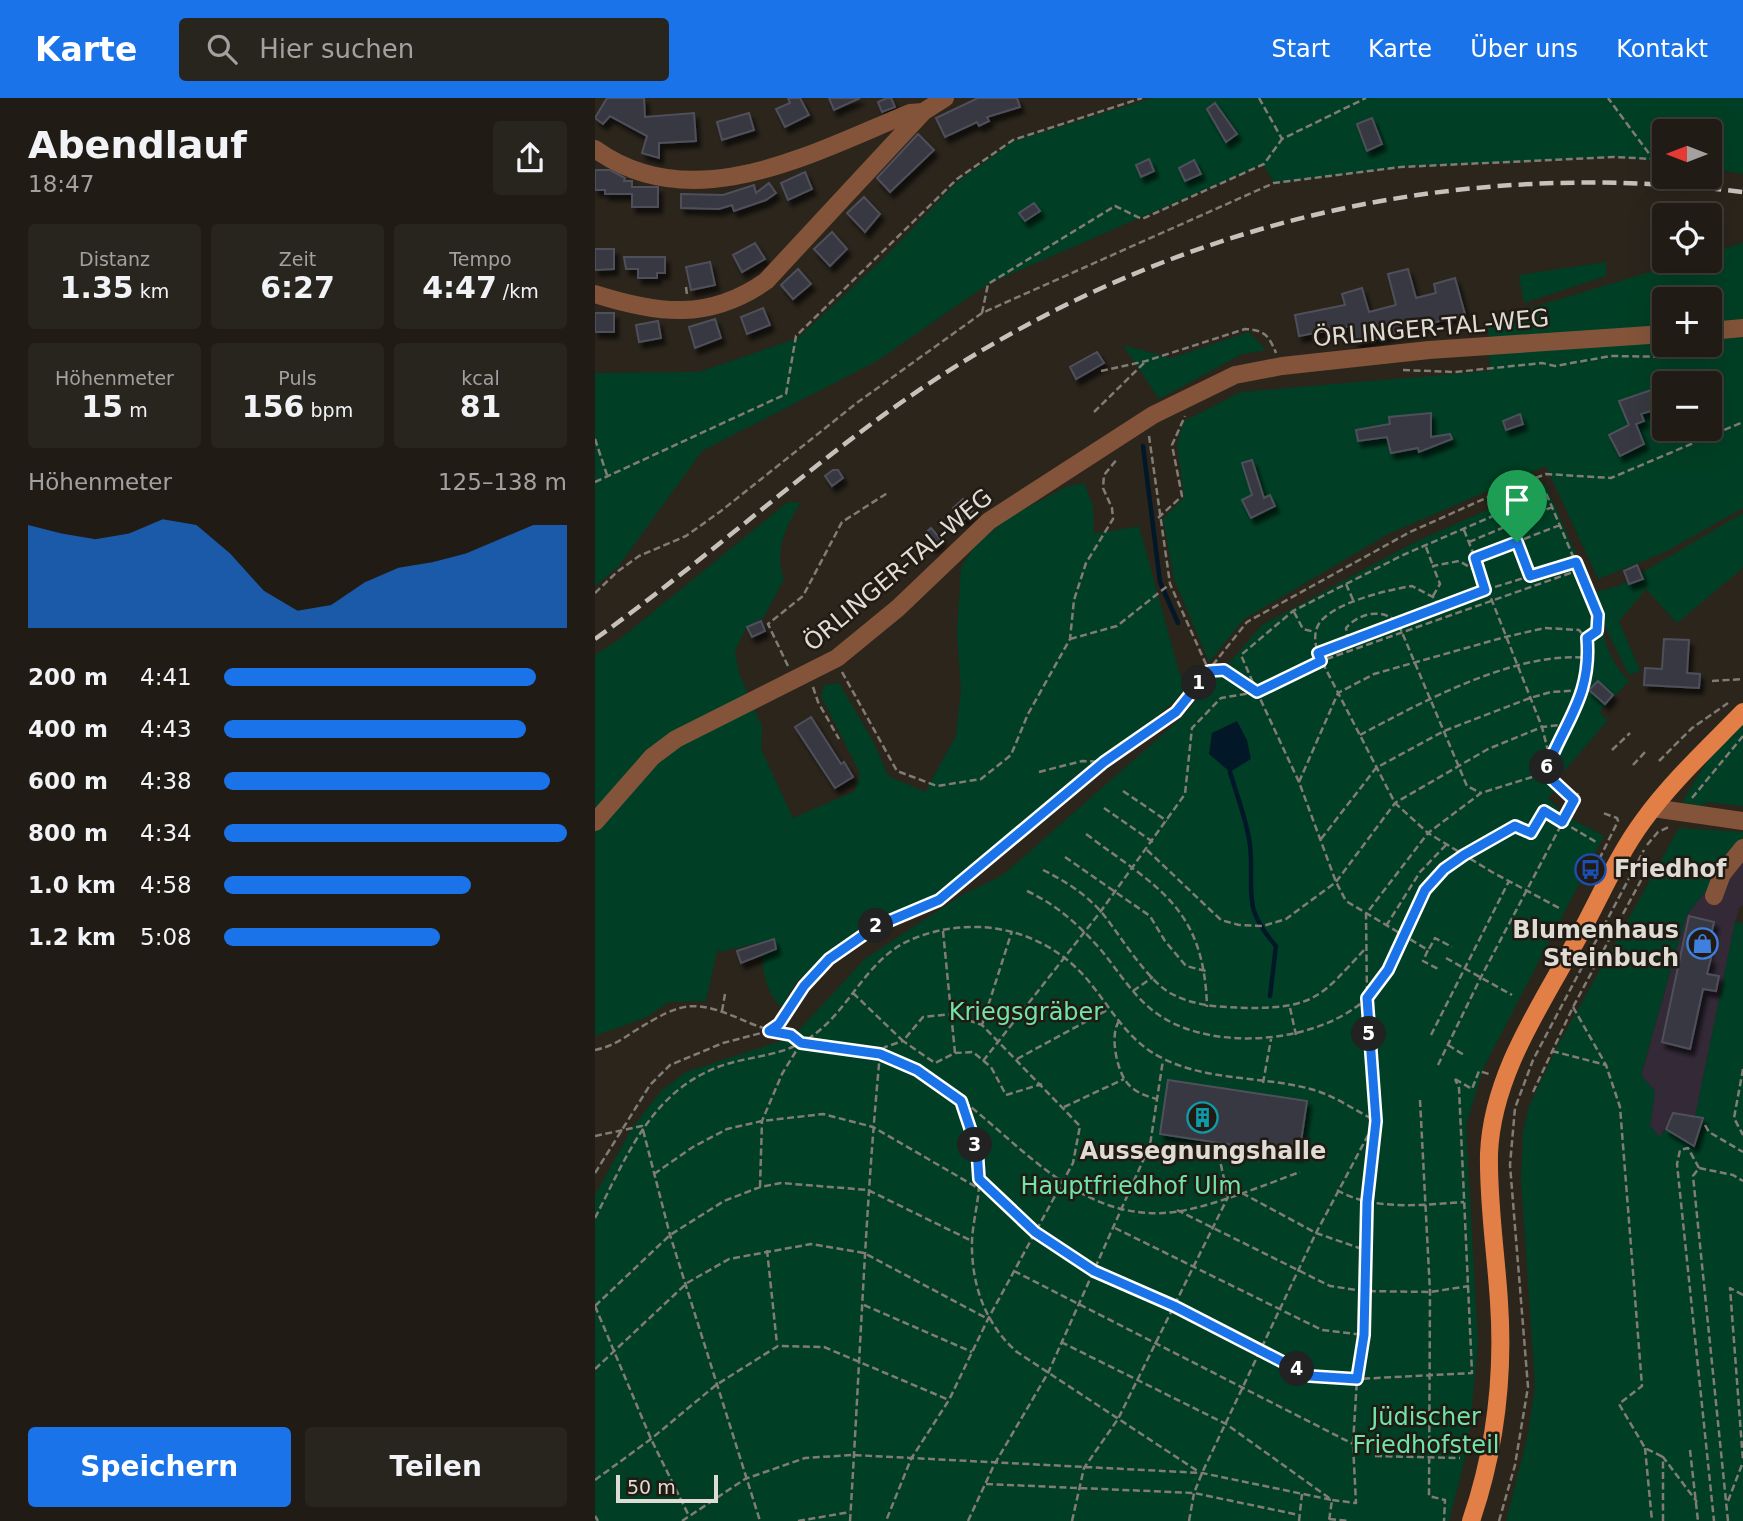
<!DOCTYPE html>
<html lang="de">
<meta charset="utf-8">
<style>
body{margin:0;font-family:"DejaVu Sans",sans-serif;background:#28251e;color:#f1f3f6;height:100vh;display:flex;flex-direction:column;font-size:26px;white-space:nowrap}
*{box-sizing:border-box;margin:0}
p{font-size:23px;color:#a2a1a0}
.icon{flex:none;width:38px;height:38px;fill:none;stroke:currentColor;stroke-width:2;stroke-linecap:round;stroke-linejoin:round}
.map{position:relative;flex:1;overflow:hidden}
.details{display:flex;flex-direction:column;background:#201c15;width:595px}
.details>*{flex:none}
.needle{width:46px;rotate:270deg}
.fabs{position:absolute;left:1057px;top:21px;display:grid;gap:14px}
.fabs a{display:grid;place-items:center;width:70px;height:70px;border-radius:7px;background:#201c15;box-shadow:0 7px 28px #0002,0 0 0 2px #3d3a34;font-size:35px}
.scale{position:absolute;left:21px;bottom:18px;width:102px;box-sizing:border-box;padding-left:7px;border:4px solid #dfdbd5;border-top:0;font-size:19px;line-height:24px;white-space:nowrap;color:#dfdbd5;-webkit-text-stroke:5px #211b13;paint-order:stroke}
.pin{position:absolute;display:grid;place-items:center;width:60px;height:60px;color:#fff;margin:-72px -30px;border-radius:50% 50% 50% 0;rotate:-45deg;box-shadow:0 0 7px #0007}
.pin .icon{rotate:45deg}
.km{position:absolute;width:35px;height:35px;margin:-18px;border-radius:50%;background:#222;color:#fff;font-size:19px;line-height:35px;text-align:center}
.round{display:grid;place-items:center;flex:none;width:74px;height:74px;border-radius:7px;background:#28251e}
.headline{display:flex;align-items:center;justify-content:space-between;height:119px;padding:0 28px}
h1{font-size:38px;font-weight:600;line-height:52px}
.figures{display:grid;grid-template-columns:repeat(3,1fr);gap:10px;height:119px;padding:7px 28px}
.figures div{display:grid;align-content:center;border-radius:7px;background:#28251e;text-align:center}
.figures b{font-size:30px;font-weight:600}
.figures small{font-size:19px;font-weight:400}
.figures p{font-size:19px}
.chart{height:196px;padding:14px 28px}
.chart p{display:flex;justify-content:space-between}
.chart svg{width:100%;height:126px;margin-top:7px;fill:#1a73e8;opacity:.7}
.action{display:flex;gap:14px;margin-top:auto;padding:14px 28px}
.action a{flex:1;height:80px;border-radius:7px;background:#1a73e8;color:#fff;font-size:28px;font-weight:600;line-height:80px;text-align:center}
.action a+a{background:#28251e;color:#f1f3f6}
ul{padding:0 28px;list-style:none;font-size:23px}
li{display:grid;grid-template-columns:112px 84px 1fr;align-items:center;height:52px}
li i{height:18px;border-radius:9px;background:#1a73e8}
header{display:flex;align-items:center;gap:42px;box-sizing:border-box;height:98px;padding:0 35px;background:#1a73e8;color:#fff}
header strong{font-size:33px}
nav{display:flex;gap:38px;margin-inline-start:auto;font-size:24px}
.search{width:490px;height:63px;background:#28251e;display:flex;align-items:center;gap:18px;box-sizing:border-box;padding:0 24px;border-radius:7px;color:#a2a1a0;font-size:26px}
main{display:flex;flex:1;min-height:0}
.map>svg:first-child{display:block}
</style>
<header>
<strong>Karte</strong>
<div class="search"><svg class="icon" aria-label="search" viewBox="0 0 24 24"><circle cx="10" cy="10" r="6"/><path d="M15 15l6 6"/></svg>Hier suchen</div>
<nav><a>Start</a><a>Karte</a><a>Über uns</a><a>Kontakt</a></nav>
</header>
<main>
<section class="details">
<div class="headline"><div><h1>Abendlauf</h1><p>18:47</p></div><a class="round"><svg class="icon" aria-label="share" viewBox="0 0 24 24"><path d="M12 15V3M7 8l5-5 5 5M5 13v7h14v-7"/></svg></a></div>
<div class="figures">
<div><p>Distanz</p><b>1.35<small> km</small></b></div>
<div><p>Zeit</p><b>6:27</b></div>
<div><p>Tempo</p><b>4:47<small> /km</small></b></div>
</div>
<div class="figures">
<div><p>Höhenmeter</p><b>15<small> m</small></b></div>
<div><p>Puls</p><b>156<small> bpm</small></b></div>
<div><p>kcal</p><b>81</b></div>
</div>
<div class="chart"><p><span>Höhenmeter</span>125–138 m</p>
<svg viewBox="0 0 160 44" preserveAspectRatio="none"><path d="M0 44V8L10 11L20 13L30 11L40 6L50 8L60 18L70 31L80 38L90 36L100 28L110 23L120 21L130 18L140 13L150 8L160 8V44z"/></svg>
</div>
<ul>
<li><b>200 m</b>4:41<i style="width:91%"></i></li>
<li><b>400 m</b>4:43<i style="width:88%"></i></li>
<li><b>600 m</b>4:38<i style="width:95%"></i></li>
<li><b>800 m</b>4:34<i style="width:100%"></i></li>
<li><b>1.0 km</b>4:58<i style="width:72%"></i></li>
<li><b>1.2 km</b>5:08<i style="width:63%"></i></li>
</ul>
<div class="action"><a>Speichern</a><a>Teilen</a></div>
</section>
<div class="map">
<svg width="1148" height="1423" viewBox="0 0 1148 1423">
<defs>
<filter id="shadow"><feDropShadow dx="4" dy="6" stdDeviation="2" flood-color="#0009"/></filter>
</defs>
<rect width="100%" height="100%" fill="#2b251c"/>
<path fill="#332937" d="M1148 746V807L1144 810 1140 824 1100 1019 1078 1015 1065 1039 1055 1028 1060 993 1046 978 1091 818Z"/>
<path fill="#003f25" fill-rule="evenodd" d="M557 0H1148V76L1115 70V33H1069V63L1019 59 806 69 679 85 668 66 393 186 282 263 107 353 23 469 0 488V275L104 274 203 240 289 160 363 83 419 43Z
M1148 145V410L1070 454 1003 481 951 368 793 436 649 521 614 564 579 481 568 421 589 399 582 346 589 323 646 294 895 273 893 223 1091 163H1115V155ZM1069 201H1115V247H1069ZM1069 285H1115V331H1069Z
M1011 164V178L929 205 924 177Z
M654 234 671 252 647 256 564 301 528 247 576 260Z
M489 385 498 408 499 436 544 428 584 574 592 588 579 604 344 795 277 824 201 884 187 910C169 892 166 868 167 844L124 854 123 849 111 903 74 904 52 919 0 938V557L26 540 193 404 205 405C191 429 178 454 189 481L169 519 151 530 140 553 144 575 167 629 166 651 198 720 260 693 265 675 226 598 229 587 244 585 279 645 293 678 330 694 361 638 366 591 362 536 366 469 380 447 416 418 473 388Z
M950 386 998 495 1026 487 1148 415V470L1082 525 1051 491 1024 523 1045 573 1034 577 1005 519C1011 548 1013 560 1034 583L1004 614 1013 622 965 678 962 690 953 699 968 716 1009 738 889 969 871 1027 883 1246 873 1349 854 1423H0V1097L37 1030 67 992 91 974 186 943 201 935 271 860 367 797 408 777 585 621 667 527 818 445Z
M1148 626V708L1113 704 1105 709 1087 704 1112 663Z
M1084 730 1148 734V746L1091 818 1046 977 1060 993 1055 1028 1065 1039 1071 1031 1099 1047 1108 1021 1100 1019 1140 824 1148 825V1423H911L933 1336 940 1288 926 1081 928 1033 934 1008 964 945Z"/>
<path fill="#021828" d="M642 623 652 642 656 661 635 674 614 656 617 635Z"/>
<g fill="none" stroke-linecap="round" stroke-linejoin="round">
<path stroke="#021828" stroke-width="4.5" d="M548 348 565 484 583 525
M635 674C642 698 652 723 655 747 660 794 645 807 681 848L675 898"/>
</g>
<path fill="#373742" stroke="#50505b" stroke-width="2" filter="url(#shadow)" d="M12 0H49L50 19 99 15 101 43 64 45V60L47 55 52 38 15 18 8 26 0 20Z
M193 0H205L214 17 190 29 181 11 195 5Z
M234 0H265L239 12Z
M292 0H296L300 9 287 14 283 4Z
M383 0H422L425 9 392 19 394 23 384 28 382 24 350 39 341 20Z
M620 5 642 36 631 44 612 11Z
M154 15 159 32 127 42 122 24Z
M777 20 787 46 772 53 762 26Z
M323 36 339 52 295 94 282 80Z
M554 61 559 73 546 79 541 67Z
M599 62 606 76 590 83 584 70Z
M0 72H15L30 80 29 83H37V89H63V109H37V96H10V92H0Z
M210 74 217 91 193 102 186 85Z
M174 85 181 95 171 102 139 113 137 107 124 111 86 110V96L128 97 159 87 161 95Z
M269 99 285 116 270 134 252 115Z
M439 105 445 113 430 123 424 115Z
M237 134 252 151 235 168 219 151Z
M160 145 170 161 147 174 138 157Z
M0 151H19V171L0 172Z
M29 159H70V175H62V180H43V171H31Z
M115 164 120 187 96 192 91 169Z
M203 171 216 186 198 201 186 187Z
M813 171 821 200 841 195 839 186 860 180 870 216 761 246 756 228 704 238 700 217 750 207 747 196 767 190 774 214 801 207 793 176Z
M168 210 175 227 152 236 146 219Z
M0 215H19V234H0Z
M120 221 126 240 100 250 94 229Z
M63 223 66 240 44 244 41 227Z
M502 254 509 265 481 281 475 269Z
M1062 290 1068 309 1046 316 1049 323 1041 326 1049 346 1025 358 1014 337 1034 327 1024 303Z
M836 315V339L855 336 857 341 824 354 823 350 796 355 792 339 763 343 761 332 795 326 794 319Z
M925 316 928 326 911 332 908 323Z
M657 362 669 400 675 397 680 408 656 420 647 402 657 397 647 365Z
M238 372H243L248 380 237 388 230 378Z
M368 401 378 413 368 422 358 410Z
M336 430 346 442 338 449 328 437Z
M1042 467 1048 481 1034 486 1029 473Z
M166 523 170 533 157 539 152 529Z
M1069 541 1094 542 1092 575 1105 576 1104 590 1049 587 1050 570 1067 571Z
M1003 583 1018 597 1010 606 994 592Z
M216 619 246 666 249 664 258 679 240 690 200 629Z
M1094 818 1119 824 1111 859 1116 860 1112 876 1124 878 1121 893 1108 891 1095 951 1067 944Z
M179 841 181 851 146 865 142 853Z
M573 982 712 1003 704 1057 565 1036Z
M1078 1015 1108 1020 1099 1048 1071 1031Z"/>
<g fill="none" stroke-linecap="round" stroke-linejoin="round">
<path stroke="#817c74" stroke-width="2.5" stroke-dasharray="7 3.5" stroke-linecap="butt" d="M664 0 687 41 771 0
M91 189 92 197
M387 215 393 186 520 108 547 121 669 66 687 41
M808 272 860 274 947 265 960 268 1016 258 1081 259 1117 249
M506 273 551 263 650 231C670 232 674 238 681 255
M499 314 549 265
M554 338 575 486 614 573
M0 341 12 377
M0 384 191 296 201 238 362 81 418 42 547 0
M563 420 587 398 577 347 590 318
M914 426 935 478
M869 432 947 629 955 661
M874 444 957 409
M831 449 838 468
M880 460 965 427
M751 486 759 504
M0 495 22 474 44 458 91 438 126 413 263 304 387 215 679 85 806 69 1019 59 1058 61 1013 0
M838 498 845 486 838 468 864 463 883 474
M844 509 838 499 817 488C792 492 747 503 729 520 718 529 719 543 723 556L800 705 833 735 897 774 966 811
M699 514 708 531 720 534
M475 541 522 528 575 486
M753 543 751 530C765 514 788 510 803 525L872 688 886 695
M723 555 890 492 981 464
M193 568 173 526 208 498 247 424 294 394
M614 573 629 572 662 594 704 684 741 784 751 803 833 852 828 863 845 872
M247 574 302 673 342 688 386 681 416 657 433 616 475 541 479 502 491 465 518 421 517 410 508 390 509 377 523 360
M1117 583 1148 581
M218 589 223 604 244 641
M662 594 646 557 698 513 808 457 951 395 1003 517 1002 533 992 540
M765 637C827 604 922 552 994 560
M1017 652 1035 635
M1064 663 1097 630 1133 605
M1038 667 1052 652
M444 674 487 663 509 664
M950 676 979 702
M704 684 743 595 779 576 910 539 950 530 984 532C1017 567 963 639 950 675
M528 693 572 723
M1097 700 1148 638
M509 710 558 744
M491 736C563 790 609 809 612 909
M726 741 781 670 849 633 935 600 956 594 990 592
M1052 747 1063 734 1076 728
M552 752 626 822 644 827 668 828 691 821 741 784 800 705 893 651 947 629 973 626
M470 759 555 818 570 843 591 868 611 873
M448 772C470 783 491 796 508 816 525 837 553 884 577 896 602 909 627 909 654 910 721 910 727 897 770 851
M995 780 1023 723 1022 720 1008 715
M432 793C462 807 484 827 506 852 525 875 541 903 567 919 622 954 724 945 772 900 802 872 808 826 830 793 851 762 888 746 920 728L936 735 949 713 1001 744
M791 828 825 774 851 747
M348 833 360 955
M834 851 840 840 857 849
M851 860 917 897
M538 893 558 879
M258 895 308 943 328 919 356 916 387 927 485 1028 478 1065 393 1221 354 1302 316 1361 291 1423
M978 909 1011 967
M695 910 701 937
M127 913 130 896
M524 923C515 936 521 968 530 982 537 993 550 998 562 1001
M387 927 417 833
M836 937 914 783
M853 947 869 957
M0 952C15 949 25 943 38 934 91 901 100 901 157 926 174 933 192 933 206 945 245 951 283 954 319 971 404 1012 463 1120 568 1115 605 1114 669 1087 705 1074
M957 953 1011 967 1025 1009 1047 1288 1024 1306 1050 1350 1068 1359
M422 961 514 911
M388 963 506 813 590 696 597 630 626 600 662 594 726 563 984 472
M843 967 886 879 983 695
M1148 971 1139 1020 1148 1037
M860 981 877 991 884 973 894 976
M668 985 676 941
M938 994 978 909 1051 773
M825 1002 835 1194 834 1398 850 1402 849 1423
M367 1005C375 1030 383 1052 384 1078 385 1100 378 1121 377 1143 376 1186 390 1226 422 1254L604 1374
M469 1009 529 981
M1110 1027 1114 1034 1148 1054
M0 1038 47 1028 75 1137 165 1423
M1104 1070 1093 1050 1085 1052 1082 1066 1119 1423
M0 1075 55 987 75 967 128 945 174 933 184 926 209 888 234 861 280 829 344 802 509 664 581 613 652 524 815 434 909 392 951 376 1016 380 1148 324
M59 1076 98 1049 132 1031 167 1023 228 1016 278 1029 383 1090
M384 1081 440 1134 499 1173 580 1208 715 1277 762 1281 877 1275 864 990 860 981
M165 1089 167 1023 187 976 206 945
M742 1092C777 1113 829 1107 869 1104
M647 1095 721 1135 770 1152
M582 1112 735 1188 769 1193 835 1194 874 1188
M0 1120C31 1060 55 995 123 969 149 959 179 959 204 946 254 921 267 860 320 840 384 815 454 833 496 886 519 915 535 945 569 961 616 984 672 978 719 992 740 998 761 1013 781 1023
M520 1130 727 1232 769 1237
M172 1152 182 1246
M419 1173 758 1346
M1148 1197 1135 1190 1148 1363
M269 1207 377 1254
M0 1208 75 1137 129 1103 165 1089 186 1085 273 1092 377 1143
M0 1208 56 1341 94 1418
M466 1244 631 1326 737 1402 761 1405 758 1346 762 1281 769 1237 772 1103 781 1023 772 900 771 816 833 735 886 695 950 675
M0 1271 92 1185 134 1161 216 1146 269 1155 393 1221
M1050 1350 1057 1423
M1095 1352 1103 1423
M780 1358 865 1360
M0 1382 56 1341 121 1287 183 1248 229 1249 354 1302
M391 1386 599 1395 704 1417
M1133 1403 1148 1364
M0 1418 3 1423
M734 1421 755 1423
M87 1423 150 1381 210 1360 258 1357 607 1375 737 1402 734 1423
M203 1423 255 1414
M255 1423C265 1267 270 1112 285 956L290 949 308 943 340 965 360 955 378 954 396 969 411 997 447 986
M373 1423 399 1367 453 1275 555 1047 568 962
M477 1423 489 1370 523 1321 633 1099 624 1058
M594 1423 599 1395 607 1375 721 1135 779 1026
M704 1423 707 1396
M904 1423 920 1367 933 1289 915 1067 920 1010 938 962 1049 752
M1068 1423V1359L1102 1404
M1133 1423 1098 1078 1104 1070 1138 1077 1148 1083"/>
<path stroke="#84543a" stroke-width="18" d="M0 51C98 122 219 54 315 15L328 14
M0 196C63 216 114 223 171 183L328 14 350 0
M1115 233 1148 230
M1058 710 1148 723
M0 724 57 659 81 641 242 560 303 510 394 423 558 317 640 277 687 268 834 252 1069 236
M1119 798 1127 776 1148 750"/>
<path stroke="#e17f46" stroke-width="18" d="M876 1423C900 1353 909 1278 904 1204 901 1155 893 1105 894 1056 897 975 949 903 986 834 1006 797 1023 757 1048 723 1077 683 1114 649 1148 614"/>
<path stroke="#c6c1bb" stroke-width="4.5" stroke-dasharray="14 7" stroke-linecap="butt" d="M0 541C101 469 193 386 294 313 546 133 840 56 1148 94"/>
</g>
<g fill="none" stroke-linecap="round" stroke-linejoin="round">
<defs>
<path id="route" d="M922 444 935 478 981 464 1003 517 1002 533 992 540C997 599 969 624 950 675L979 702 967 724 949 713 936 735 920 728 869 757 849 771 830 792 793 872 772 900 781 1023 772 1104 769 1237 762 1281 715 1278 579 1208 499 1173 440 1134 384 1081 382 1051 366 1003 322 972 285 956 206 945 196 937 174 933 184 926 209 888 234 861 280 829 344 802 509 664 581 614 614 573 629 572 662 594 726 563 723 555 890 492 880 460Z"/>
</defs>
<use href="#route" stroke="#fff" stroke-width="14"/>
<use href="#route" stroke="#1a73e8" stroke-width="9"/>
</g>
<defs>
<symbol id="bus-ring" viewBox="-11 -11 22 22"><circle r="9.5" fill="#211b13" stroke="#1a4fb4" stroke-width="1.5"/><path d="M-5-6H5V4H4V6H2V4H-2V6H-4V4H-5ZM-3.5-4V0h7V-4ZM-3.5 1.2v1.5H-2V1.2ZM2 1.2v1.5H3.5V1.2Z" fill="#1a4fb4"/></symbol>
<symbol id="shop-ring" viewBox="-11 -11 22 22"><circle r="9.5" fill="#211b13" stroke="#3f7fe0" stroke-width="1.5"/><path d="M-5-2.5h2.3a2.7 3.5 0 0 1 5.4 0H5L5.5 6h-11ZM-1.5-2.5h3a1.5 2.3 0 0 0-3 0Z" fill="#3f7fe0"/></symbol>
<symbol id="building-ring" viewBox="-11 -11 22 22"><circle r="9.5" fill="#211b13" stroke="#0f9aa8" stroke-width="1.5"/><path d="M-4-6H4V6H1V3H-1V6H-4ZM-2.5-4.3h1.7v1.8h-1.7ZM.8-4.3h1.7v1.8H.8ZM-2.5-1h1.7V.8h-1.7ZM.8-1h1.7V.8H.8Z" fill="#0f9aa8"/></symbol>
</defs>
<g fill-rule="evenodd">
<use href="#bus-ring" x="978" y="754" width="35" height="35"/>
<use href="#shop-ring" x="1090" y="828" width="35" height="35"/>
<use href="#building-ring" x="590" y="1002" width="35" height="35"/>
</g>
<g text-anchor="middle" dominant-baseline="central" stroke-width="5" stroke-linejoin="round" paint-order="stroke">
<g font-size="24" fill="#dfdbd5" stroke="#211b13">
<text transform="translate(836 230) rotate(-5)">ÖRLINGER-TAL-WEG</text>
<text transform="translate(303 472) rotate(-40)">ÖRLINGER-TAL-WEG</text>
</g>
<g font-size="24" font-weight="bold" fill="#dfdbd5" stroke="#211b13" text-anchor="start">
<text x="1019" y="771">Friedhof</text>
<text x="1084" y="832" text-anchor="end">Blumenhaus<tspan x="1084" dy="28">Steinbuch</tspan></text>
<text x="608" y="1053" text-anchor="middle">Aussegnungshalle</text>
</g>
<g font-size="24" fill="#71e4a9" stroke="#211b13">
<text x="431" y="914">Kriegsgräber</text>
<text x="536" y="1088">Hauptfriedhof Ulm</text>
<text x="831" y="1319">Jüdischer<tspan x="831" dy="28">Friedhofsteil</tspan></text>
</g>
</g>
</svg>
<div class="fabs">
<a><svg class="needle" viewBox="-14 -14 28 28"><path d="M0-13l5 13h-10z" fill="#e53935"/><path d="M0 13l5-13h-10z" fill="#a2a1a0"/></svg></a>
<a><svg class="icon" aria-label="locate" viewBox="0 0 24 24"><circle cx="12" cy="12" r="6"/><path d="M12 2v4M12 18v4M2 12h4M18 12h4"/></svg></a>
<a>+</a>
<a>−</a>
</div>
<div class="scale">50 m</div>
<div class="pin" style="left:922px;top:444px;background:#1e9e55"><svg class="icon" aria-label="arrive" viewBox="0 0 24 24"><path d="M6 21V4h12l-3 4 3 4H6"/></svg></div>
<b class="km" style="left:604px;top:585px">1</b>
<b class="km" style="left:281px;top:828px">2</b>
<b class="km" style="left:380px;top:1047px">3</b>
<b class="km" style="left:702px;top:1271px">4</b>
<b class="km" style="left:774px;top:936px">5</b>
<b class="km" style="left:952px;top:669px">6</b>
</div>
</main>
